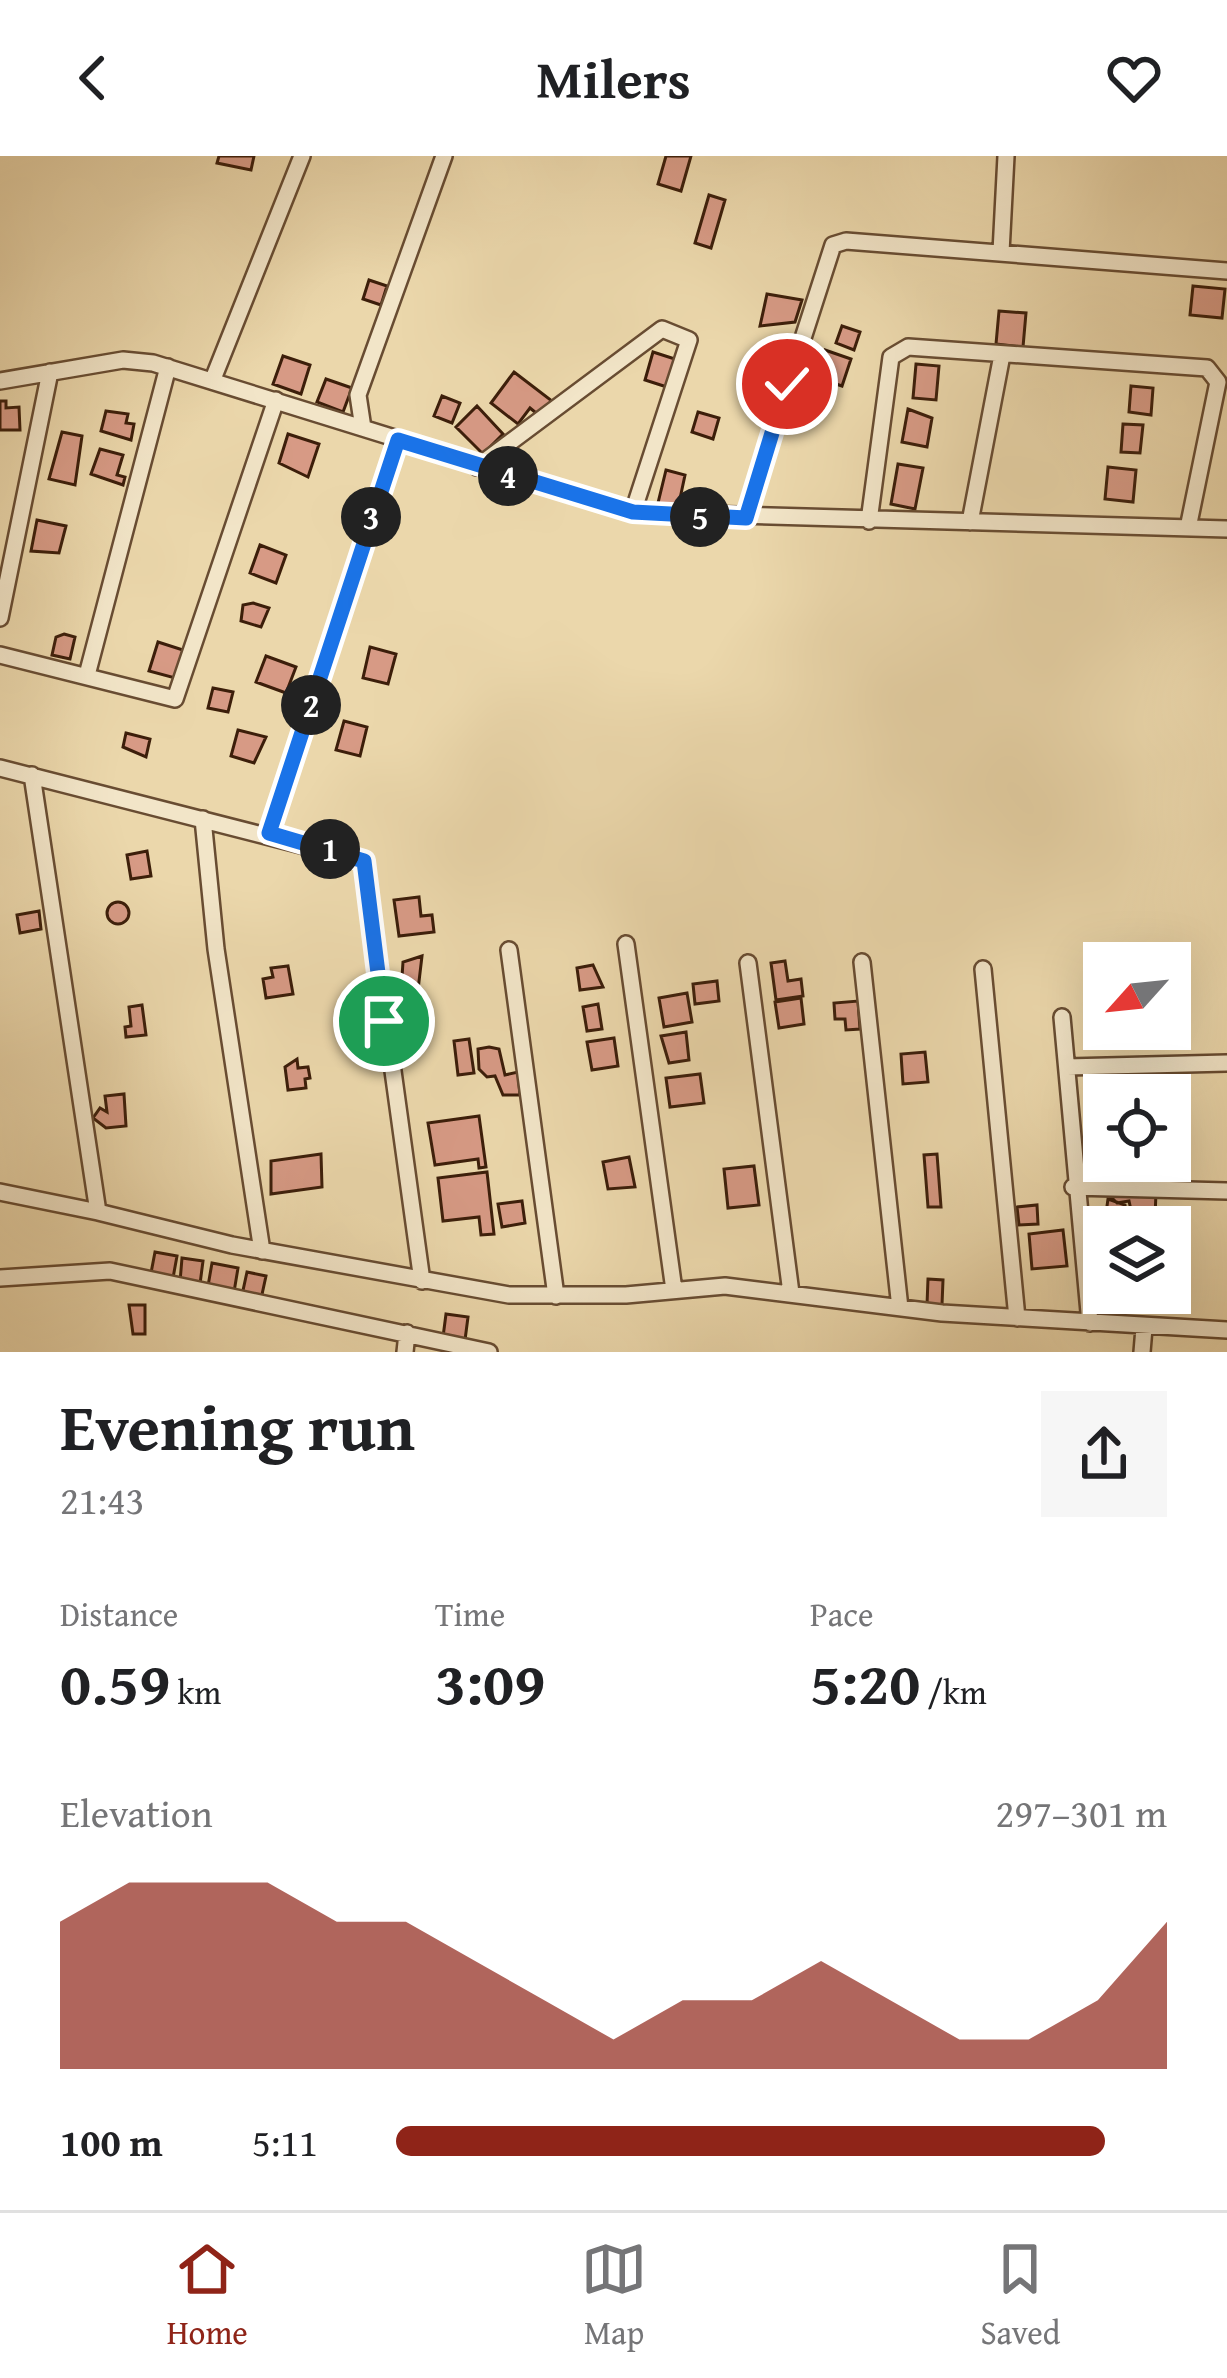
<!DOCTYPE html>
<meta charset="utf-8">
<style>
body{margin:0;font-family:"Gentium Book Plus",serif;background:#f6f6f6;color:#202124;height:100vh;display:flex;flex-direction:column;font-size:45px;white-space:nowrap}
*{box-sizing:border-box;margin:0}
p{font-size:39px;color:#757577}
.icon{flex:none;width:66px;height:66px;fill:none;stroke:currentColor;stroke-width:2;stroke-linecap:round;stroke-linejoin:round}
.map{position:relative;height:1196px;overflow:hidden}
.sheet{display:flex;flex-direction:column;background:#fff;flex:1}
.sheet>*{flex:none}
.needle{width:78px;rotate:243deg}
.tools{position:absolute;left:1083px;top:786px;display:grid;gap:24px}
.tools a{display:grid;place-items:center;width:108px;height:108px;border-radius:0px;background:#fff;box-shadow:0 12px 48px #0002;font-size:60px}
.pin{position:absolute;display:grid;place-items:center;width:102px;height:102px;color:#fff;margin:-51px;border:6px solid #fff;border-radius:50%;box-shadow:0 3px 12px #0007}
.km{position:absolute;width:60px;height:60px;margin:-30px;border-radius:50%;background:#222;color:#fff;font-size:33px;line-height:60px;text-align:center}
.round{display:grid;place-items:center;flex:none;width:126px;height:126px;border-radius:0px;background:#f6f6f6}
.headline{display:flex;align-items:center;justify-content:space-between;height:204px;padding:0 60px}
h1{font-size:66px;font-weight:800;line-height:90px}
.metrics{display:grid;grid-template-columns:repeat(3,1fr);gap:18px;height:204px;padding:12px 60px}
.metrics div{display:grid;align-content:center}
.metrics b{font-size:60px;font-weight:800}
.metrics small{font-size:33px;font-weight:400}
.metrics p{font-size:33px}
.chart{height:336px;padding:24px 60px}
.chart p{display:flex;justify-content:space-between}
.chart svg{width:100%;height:216px;margin-top:12px;fill:#8f2418;opacity:.7}
ul{padding:0 60px;list-style:none;font-size:39px}
li{display:grid;grid-template-columns:192px 144px 1fr;align-items:center;height:90px}
li i{height:30px;border-radius:15px;background:#8f2418}
header{display:flex;justify-content:space-between;align-items:center;height:156px;padding:0 60px;background:#fff;font-size:54px;font-weight:800}
.tab-bar{display:flex;justify-content:space-around;align-items:center;height:168px;border-top:3px solid #e0e0e0;background:#fff;font-size:33px;color:#757577}
.tab-bar a{display:grid;justify-items:center;gap:6px}
.tab-bar .on{color:#8f2418}
.map>svg:first-child{display:block}
</style>
<header><svg class="icon" aria-label="back" viewBox="0 0 24 24"><path d="M15 5l-7 7 7 7"/></svg>Milers<svg class="icon" aria-label="heart" viewBox="0 0 24 24"><path d="M12 20l-8-8c-3-5 5-10 8-4 3-6 11-1 8 4z"/></svg></header>
<div class="map">
<svg width="1227" height="1196" viewBox="0 0 1227 1196">
<rect width="100%" height="100%" fill="#ebd7ab"/>
<filter id="stains"><feTurbulence type="fractalNoise" baseFrequency=".00167" numOctaves="4"/><feColorMatrix values="0 0 0 0 .2 0 0 0 0 .09 0 0 0 0 .02 0 0 0 .5 -.17"/></filter>
<radialGradient id="worn" r=".72"><stop offset=".6" stop-color="#630" stop-opacity="0"/><stop offset="1" stop-color="#630" stop-opacity=".3"/></radialGradient>
<path fill="#d79a85" stroke="#3c1e0a" stroke-width="3" d="M219 0H254L251 14 217 7Z
M666 0H691L681 35 658 28Z
M709 39 725 44 711 92 695 87Z
M369 124 387 130 381 149 363 143Z
M1193 130 1225 133 1222 162 1190 159Z
M767 138 802 144 795 166 760 170Z
M999 155 1026 157 1023 191 996 188Z
M842 170 860 176 854 194 836 187Z
M825 194 851 203 842 230 815 221Z
M653 196 678 204 670 232 645 224Z
M283 200 310 209 301 238 273 228Z
M916 208 939 210 936 244 913 242Z
M514 216 552 245 541 261 530 252 518 268 491 247Z
M326 223 352 232 343 256 317 246Z
M1131 230 1153 232 1151 259 1129 256Z
M442 240 460 247 452 267 434 260Z
M0 245H6V252L19 251 20 274H0Z
M477 250 503 278 483 298 456 271Z
M908 253 932 262 927 291 902 286Z
M106 255 128 258 126 267 134 268 131 284 101 275Z
M698 256 719 262 713 283 692 276Z
M1123 268 1143 269 1140 297 1121 296Z
M62 276 82 280 75 329 49 323Z
M288 278 319 288 308 321 279 307Z
M100 293 123 299 117 319 125 321 123 329 91 318Z
M898 308 923 312 915 353 891 348Z
M1108 311 1136 314 1133 346 1105 343Z
M666 314 685 319 678 352 658 347Z
M37 364 66 370 59 397 31 395Z
M260 389 286 399 276 427 250 417Z
M253 447 269 452 261 471 241 465 243 449Z
M64 478 75 481 70 503 52 499 56 481Z
M158 486 183 494 175 522 149 515Z
M370 491 396 498 388 528 363 522Z
M266 500 296 511 286 537 256 526Z
M213 532 233 536 228 556 208 552Z
M344 565 367 571 360 600 336 594Z
M238 574 266 581 254 607 231 600Z
M126 577 150 583 146 601 123 591Z
M147 695 151 720 131 723 127 699Z
M419 741 421 760 432 759 434 776 399 780 394 744Z
M107 757a11 11 0 1 1 22 0a11 11 0 1 1-22 0Z
M39 755 41 773 20 777 17 759Z
M422 800 418 834 401 836 403 806Z
M785 805 788 825 801 823 803 840 776 844 771 807Z
M593 809 603 831 580 834 577 812Z
M288 810 293 838 266 842 263 823 273 821 271 812Z
M717 825 719 845 695 848 693 828Z
M687 837 692 866 664 871 659 842Z
M801 842 804 868 779 872 775 846Z
M858 845 860 873 846 874 845 863H835L834 847Z
M598 848 602 873 587 875 583 851Z
M142 849 146 879 126 881 125 871 131 870 129 851Z
M686 876 689 904 669 907 661 880Z
M614 882 618 910 592 914 587 886Z
M469 883 474 917 458 919 454 885Z
M489 891 499 893 505 919 518 916 520 939H503L495 920 487 921 479 913 478 893Z
M925 896 928 926 903 928 901 898Z
M297 903 298 912 308 911 310 922 305 923 306 932 288 934 285 911Z
M700 918 704 947 670 951 666 922Z
M124 938 126 970 106 972 93 962 100 952 107 956 105 940Z
M479 960 486 1011 479 1012 478 1003 435 1009 428 967Z
M321 998 322 1031 271 1038V1005Z
M937 998 941 1051H928L924 999Z
M629 1001 635 1031 608 1033 603 1006Z
M754 1010 759 1049 728 1052 724 1013Z
M487 1016 494 1078 481 1079 479 1061 443 1065 438 1022Z
M1156 1036 1155 1062H1147L1143 1069 1134 1068 1129 1045 1117 1047 1107 1037Z
M1108 1043 1125 1049 1128 1071H1104Z
M522 1045 525 1067 502 1071 498 1048Z
M1037 1049 1038 1068 1019 1069 1017 1051Z
M1063 1074 1067 1110 1032 1113 1029 1078Z
M155 1096 177 1100 173 1122 151 1117Z
M182 1102 203 1105 200 1128 180 1126Z
M212 1107 238 1112 234 1136 208 1130Z
M247 1116 266 1120 261 1143 242 1139Z
M928 1123 943 1124 942 1149H927Z
M129 1149H145V1178H133Z
M446 1158 468 1161 465 1184 443 1181Z"/>
<g fill="none" stroke-linecap="round" stroke-linejoin="round">
<defs>
<path id="minor" d="M1001 96 1006 0
M213 223 302 0
M0 225 123 204 153 207 633 356 1227 373
M363 272 358 239 444 0
M477 311 662 173 689 184 633 356
M745 362 833 89 846 85 1227 115
M869 365 891 201 908 191 1207 212 1218 226 1188 372
M970 366 1002 199
M0 462 50 216
M0 499 175 543 276 244
M87 519 168 211
M0 612 364 705 422 1125
M203 663 216 793 262 1095
M269 677 398 284
M626 788 674 1134
M509 794 556 1140
M862 806 900 1152
M748 807 791 1137
M983 813 1017 1162
M1062 861 1090 1167
M1067 911 1227 907
M1073 1031 1227 1035
M0 1036 98 1056 32 619
M98 1056 232 1089 509 1139H626L725 1130 942 1157 1227 1174
M0 1122 110 1115 489 1196
M405 1196 407 1177
M1142 1196 1144 1172"/>
</defs>
<use href="#minor" stroke="#684c32" stroke-width="20"/>
<use href="#minor" stroke="#f2e5c8" stroke-width="15"/>
</g>
<g fill="none" stroke-linecap="round" stroke-linejoin="round">
<defs>
<path id="route" d="M384 865 364 705 269 677 398 284 633 356 746 362 787 228"/>
</defs>
<use href="#route" stroke="#fff" stroke-width="24"/>
<use href="#route" stroke="#1a73e8" stroke-width="15"/>
</g>
<rect width="100%" height="100%" filter="url(#stains)"/>
<rect width="100%" height="100%" fill="url(#worn)"/>
</svg>
<div class="tools">
<a><svg class="needle" viewBox="-14 -14 28 28"><path d="M0-13l5 13h-10z" fill="#e53935"/><path d="M0 13l5-13h-10z" fill="#757577"/></svg></a>
<a><svg class="icon" aria-label="locate" viewBox="0 0 24 24"><circle cx="12" cy="12" r="6"/><path d="M12 2v4M12 18v4M2 12h4M18 12h4"/></svg></a>
<a><svg class="icon" aria-label="layers" viewBox="0 0 24 24"><path d="M12 4l9 5-9 5-9-5zM3 14l9 5 9-5"/></svg></a>
</div>
<div class="pin" style="left:384px;top:865px;background:#1e9e55"><svg class="icon" aria-label="arrive" viewBox="0 0 24 24"><path d="M6 21V4h12l-3 4 3 4H6"/></svg></div>
<div class="pin" style="left:787px;top:228px;background:#d93025"><svg class="icon" aria-label="check" viewBox="0 0 24 24"><path d="M5 12l5 5 9-10"/></svg></div>
<b class="km" style="left:330px;top:693px">1</b>
<b class="km" style="left:311px;top:549px">2</b>
<b class="km" style="left:371px;top:361px">3</b>
<b class="km" style="left:508px;top:320px">4</b>
<b class="km" style="left:700px;top:361px">5</b>
</div>
<section class="sheet">
<div class="headline"><div><h1>Evening run</h1><p>21:43</p></div><a class="round"><svg class="icon" aria-label="share" viewBox="0 0 24 24"><path d="M12 15V3M7 8l5-5 5 5M5 13v7h14v-7"/></svg></a></div>
<div class="metrics">
<div><p>Distance</p><b>0.59<small> km</small></b></div>
<div><p>Time</p><b>3:09</b></div>
<div><p>Pace</p><b>5:20<small> /km</small></b></div>
</div>
<div class="chart"><p><span>Elevation</span>297–301 m</p>
<svg viewBox="0 0 160 44" preserveAspectRatio="none"><path d="M0 44V14L10 6L20 6L30 6L40 14L50 14L60 22L70 30L80 38L90 30L100 30L110 22L120 30L130 38L140 38L150 30L160 14V44z"/></svg>
</div>
<ul>
<li><b>100 m</b>5:11<i style="width:92%"></i></li>
</ul>
</section>
<nav class="tab-bar">
<a class="on"><svg class="icon" aria-label="home" viewBox="0 0 24 24"><path d="M3 11l9-7 9 7M6 9v11h12V9"/></svg>Home</a>
<a><svg class="icon" aria-label="map" viewBox="0 0 24 24"><path d="M3 6l6-2 6 2 6-2v14l-6 2-6-2-6 2zM9 4v14M15 6v14"/></svg>Map</a>
<a><svg class="icon" aria-label="saved" viewBox="0 0 24 24"><path d="M7 4h10v16l-5-4-5 4z"/></svg>Saved</a>
</nav>
